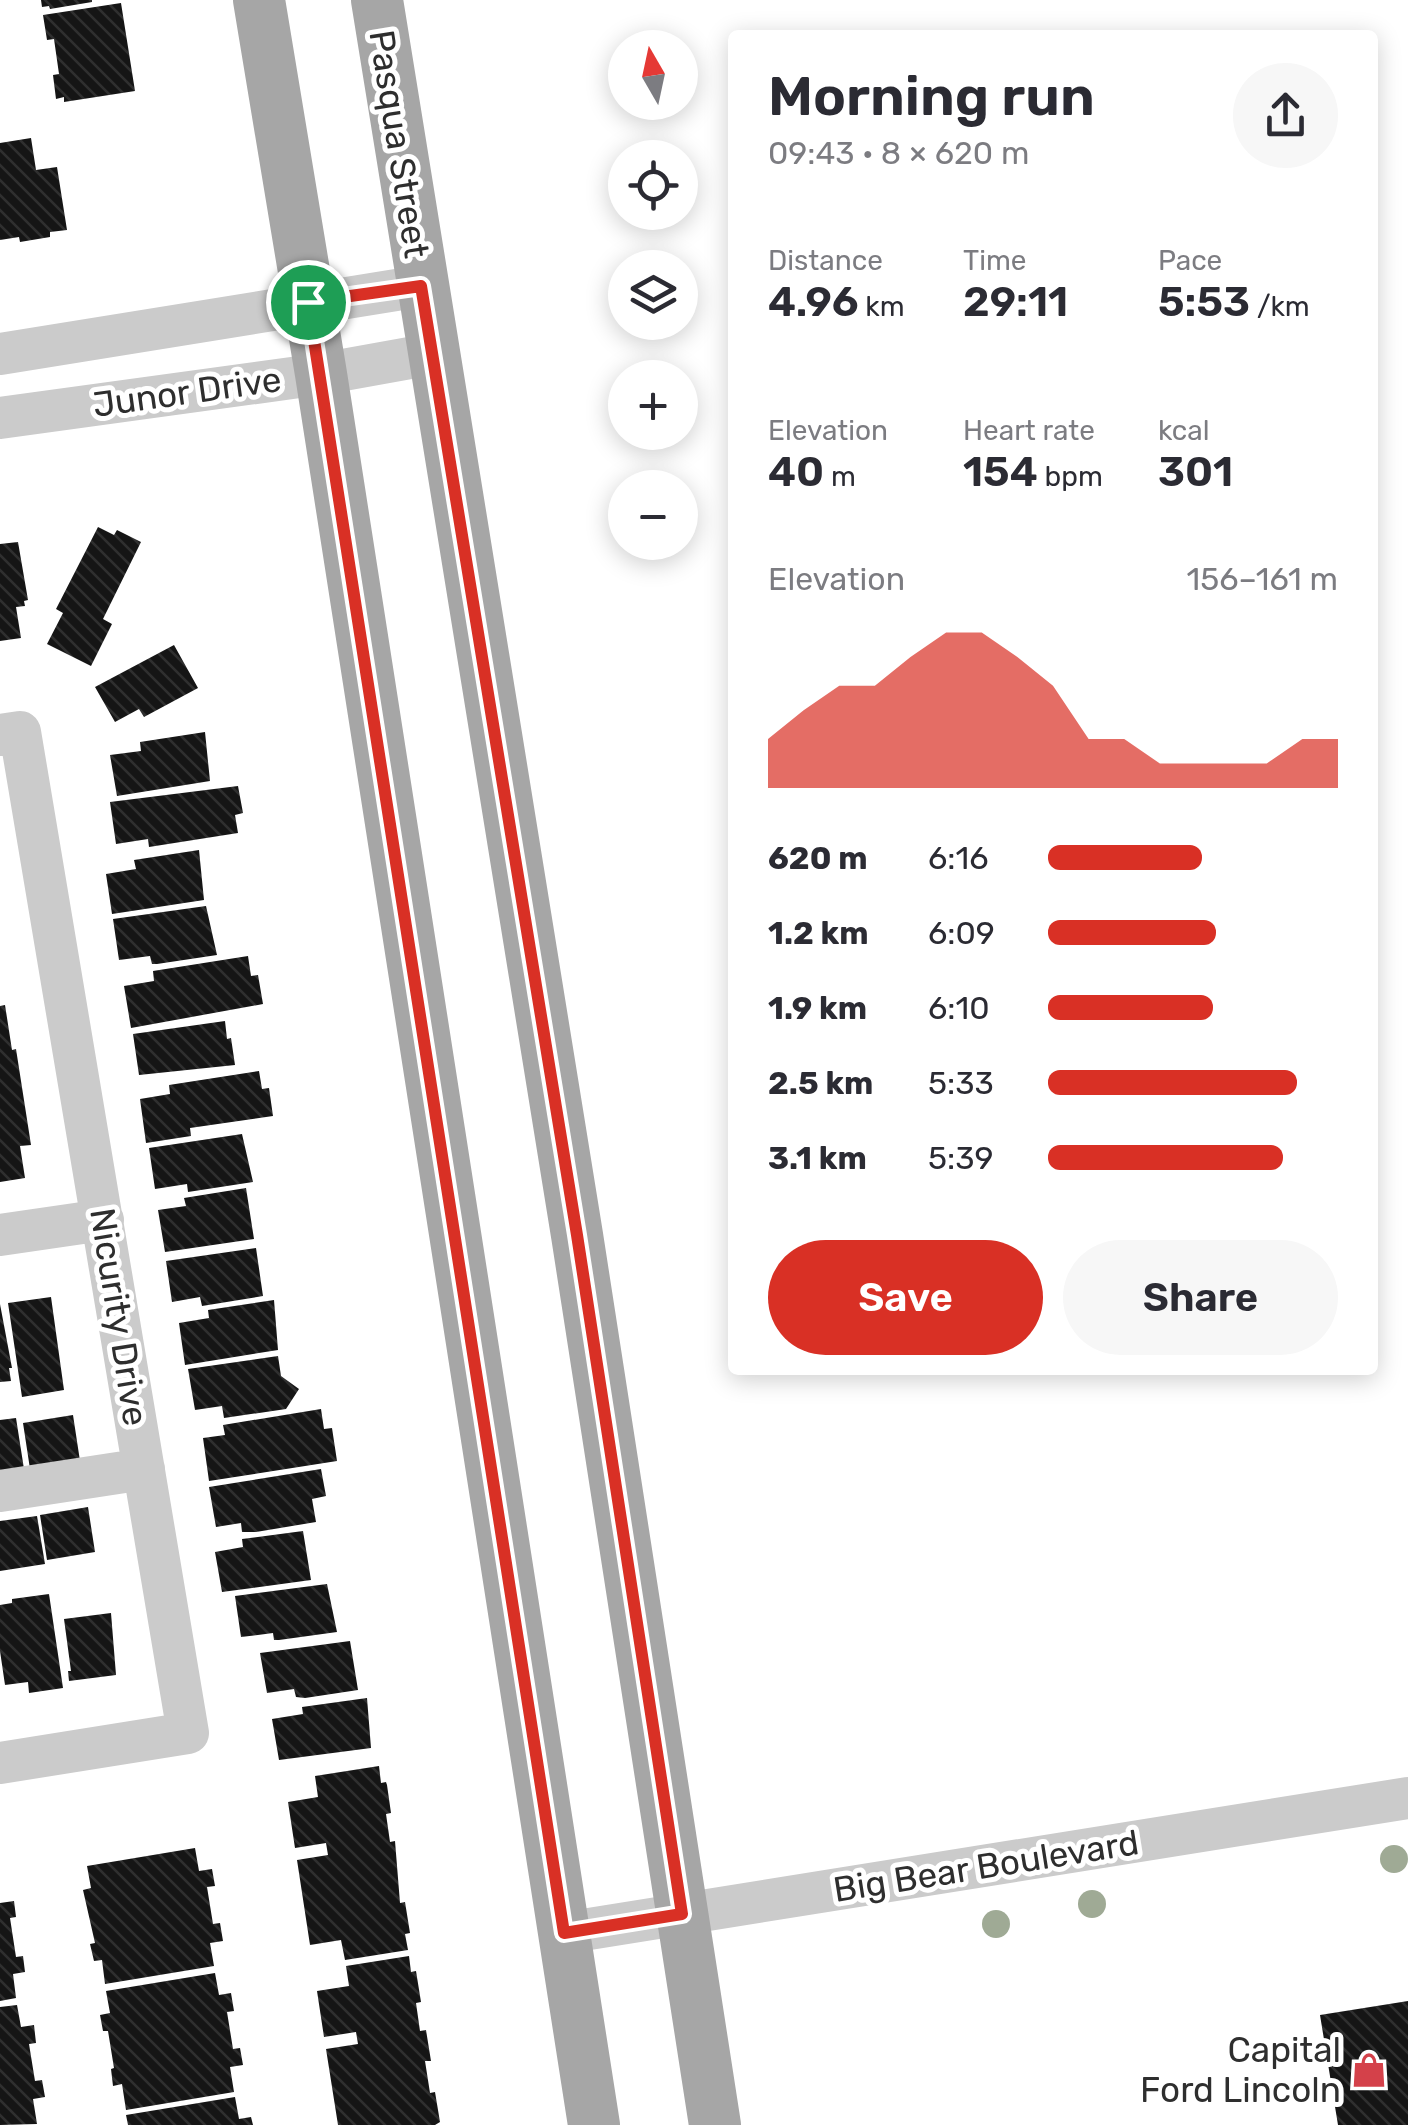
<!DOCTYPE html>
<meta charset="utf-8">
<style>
body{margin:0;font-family:Rubik,sans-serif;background:#f7f7f7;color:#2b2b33;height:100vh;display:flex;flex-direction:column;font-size:38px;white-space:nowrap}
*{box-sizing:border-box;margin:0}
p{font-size:32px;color:#7c7c81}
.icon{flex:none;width:55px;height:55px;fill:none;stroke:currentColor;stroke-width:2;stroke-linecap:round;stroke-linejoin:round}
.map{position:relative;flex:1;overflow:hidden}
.sheet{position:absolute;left:728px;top:30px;width:650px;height:1345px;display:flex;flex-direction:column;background:#fff;border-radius:10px;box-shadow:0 5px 25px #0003}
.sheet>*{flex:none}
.needle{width:65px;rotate:351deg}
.controls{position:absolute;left:608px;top:30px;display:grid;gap:20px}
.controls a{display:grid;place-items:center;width:90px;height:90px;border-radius:50%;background:#fff;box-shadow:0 5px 25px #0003;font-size:50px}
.pin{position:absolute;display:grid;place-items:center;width:85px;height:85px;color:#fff;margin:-42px;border:5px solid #fff;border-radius:50%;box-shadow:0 2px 10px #0007}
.round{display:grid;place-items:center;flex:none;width:105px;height:105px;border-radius:52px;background:#f7f7f7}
.headline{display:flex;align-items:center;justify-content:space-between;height:170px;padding:0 40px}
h1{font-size:55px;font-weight:600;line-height:75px}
.metrics{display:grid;grid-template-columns:repeat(3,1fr);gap:15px;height:170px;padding:10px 40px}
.metrics div{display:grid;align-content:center}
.metrics b{font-size:42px;font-weight:600}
.metrics small{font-size:28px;font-weight:400}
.metrics p{font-size:28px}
.chart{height:280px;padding:20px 40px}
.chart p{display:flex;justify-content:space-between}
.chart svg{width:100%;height:180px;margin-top:10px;fill:#d93025;opacity:.7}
.cta{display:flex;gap:20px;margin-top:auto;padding:20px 40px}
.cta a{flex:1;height:115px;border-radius:60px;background:#d93025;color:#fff;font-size:40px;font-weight:600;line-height:115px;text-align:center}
.cta a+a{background:#f7f7f7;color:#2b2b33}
ul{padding:0 40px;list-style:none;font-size:32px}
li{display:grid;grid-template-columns:160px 120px 1fr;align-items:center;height:75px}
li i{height:25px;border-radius:12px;background:#d93025}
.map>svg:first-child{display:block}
</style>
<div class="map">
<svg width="1408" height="2125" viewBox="0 0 1408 2125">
<defs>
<pattern id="building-back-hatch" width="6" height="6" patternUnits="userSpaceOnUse" patternTransform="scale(2.5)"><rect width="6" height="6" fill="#151515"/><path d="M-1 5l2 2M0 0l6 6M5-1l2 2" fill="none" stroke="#2f2f2f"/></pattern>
</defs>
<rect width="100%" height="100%" fill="#fff"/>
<path fill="url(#building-back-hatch)" d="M41 0H92V2L50 9 49 6 42 7Z
M121 3 135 91 64 102V97L56 99 53 75 59 74 54 39 47 40 43 15Z
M31 138 36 170 57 167 67 230 50 232V237L20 242 19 237 0 240V143Z
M98 527 114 535 117 530 141 542 103 619 112 624 91 666 47 644 63 613 56 609Z
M18 542 28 600 24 601 25 606 16 607 21 638 0 641V544Z
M174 645 198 688 144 717 139 709 115 722 95 687Z
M205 732 210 781 117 796 110 755 141 751 140 742Z
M238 786 243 813 235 815 238 833 149 847 148 839 116 844 110 802Z
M199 850 204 900 112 914 106 874 136 869 134 860Z
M206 906 217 955 157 964H152L150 956 119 960 113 919Z
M248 956 251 976 258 975 263 1004 131 1028 124 986 154 981 153 971Z
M5 1005 12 1050 16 1049 31 1145 20 1146 25 1178 0 1182V1006Z
M225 1021 227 1039 231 1038 235 1065 139 1075 133 1034Z
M259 1071 262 1089 269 1088 273 1116 190 1128 191 1136 146 1143 140 1099 170 1094 169 1085Z
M242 1134 253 1182 188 1192 187 1184 155 1189 149 1148Z
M246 1188 254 1239 165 1252 158 1210 186 1206 184 1198Z
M256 1248 263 1296 202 1306 200 1297 172 1302 166 1261Z
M51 1297 64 1390 22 1397 8 1303Z
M274 1300 278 1350 185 1365 179 1323 209 1318 208 1310Z
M0 1304 12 1368H9L11 1381 0 1382Z
M278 1356 281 1376 299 1389 286 1409 224 1418 222 1406 195 1410 188 1369Z
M321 1409 324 1429 332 1428 337 1461 209 1481 203 1438 225 1435 223 1425Z
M73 1415 80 1461 30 1469 23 1423Z
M16 1418 24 1469 0 1473V1420Z
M321 1469 326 1496 312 1499 316 1522 256 1532H242L241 1523 216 1527 209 1487Z
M88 1507 95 1552 47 1560 40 1515Z
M37 1516 45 1564 0 1571V1521Z
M303 1531 311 1580 222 1592 215 1552 243 1547 242 1539Z
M327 1584 337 1632 279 1640H274L273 1633 241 1637 235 1596Z
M49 1594 63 1688 29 1693 28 1682 5 1685 0 1651V1605L12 1603V1599Z
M111 1613 116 1675 69 1681 68 1671H71L64 1619Z
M350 1641 358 1690 305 1698 296 1697 294 1689 267 1693 260 1653Z
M367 1698 371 1748 279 1760 272 1719 303 1714 302 1707Z
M379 1766 381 1783 386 1782 387 1785 391 1813 386 1814 390 1842 395 1841 400 1903 405 1902 410 1933 405 1934 408 1950 345 1960 341 1940 310 1945 297 1860 328 1855 326 1843 295 1848 288 1802 318 1797 315 1776Z
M195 1848 199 1871 212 1869 215 1886 207 1887 213 1924 220 1923 223 1941 210 1943 214 1966 105 1984 102 1960 94 1961 90 1944 95 1943 83 1890 91 1888 87 1866Z
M14 1901 16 1917 10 1918 16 1957 23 1956 25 1972 13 1974 16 1998 0 2001V1903Z
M409 1956 411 1972 416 1971 421 2002 416 2003 420 2031 426 2030 431 2061H425L430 2093 435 2092 440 2122 435 2125H338L326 2049 358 2044 356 2032 324 2037 317 1991 349 1986 346 1966Z
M215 1973 219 1995 231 1993 234 2011 227 2012 233 2049 240 2048 243 2065 230 2067 234 2092 126 2110 122 2084 113 2086 111 2069 114 2068 108 2031H103L100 2015 110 2013 106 1991Z
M1408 2001V2125H1338L1320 2015Z
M17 2005 21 2027 34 2025 36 2043 29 2044 35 2081 42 2080 45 2097 33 2099 37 2124 0 2125V2007Z
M235 2097 239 2119 251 2117 253 2125H128L126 2115Z"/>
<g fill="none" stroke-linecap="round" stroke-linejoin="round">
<path stroke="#cbcbcb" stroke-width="42" d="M0 354 421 286
M0 418 321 374 432 354
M0 735 20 732 188 1733 0 1763
M0 1235 103 1220
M0 1491 144 1469
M564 1933 1408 1798"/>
<path stroke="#a6a6a6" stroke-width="52" d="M259 0 321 374 594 2125
M377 0 577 1235 715 2125"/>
</g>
<g fill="#9faa95">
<circle cx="1394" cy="1859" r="14"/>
<circle cx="1092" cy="1904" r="14"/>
<circle cx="996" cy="1924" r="14"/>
</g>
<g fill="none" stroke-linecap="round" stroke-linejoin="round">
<defs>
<path id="route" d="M421 286 577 1235 682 1914 564 1933 308 302Z"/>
</defs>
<use href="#route" stroke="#fff" stroke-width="20"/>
<use href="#route" stroke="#d93025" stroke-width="12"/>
</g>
<defs>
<symbol id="shop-bare" viewBox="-9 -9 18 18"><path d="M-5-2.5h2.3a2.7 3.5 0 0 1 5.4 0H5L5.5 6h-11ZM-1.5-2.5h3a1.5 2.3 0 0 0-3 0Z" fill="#d4414a" stroke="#fff" stroke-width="2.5" paint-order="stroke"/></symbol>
</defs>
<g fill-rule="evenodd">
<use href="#shop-bare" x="1344" y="2045" width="50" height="50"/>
</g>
<g text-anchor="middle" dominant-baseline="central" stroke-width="10" stroke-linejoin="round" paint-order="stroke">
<g font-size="35" fill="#2e2e2e" stroke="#fff">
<text transform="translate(399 144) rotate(81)">Pasqua Street</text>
<text transform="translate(187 392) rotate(-8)">Junor Drive</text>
<text transform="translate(119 1317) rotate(81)">Nicurity Drive</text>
<text transform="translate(986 1866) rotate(-9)">Big Bear Boulevard</text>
</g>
<g font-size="35" fill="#2e2e2e" stroke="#fff" text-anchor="end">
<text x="1341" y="2050">Capital<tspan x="1341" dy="40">Ford Lincoln</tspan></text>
</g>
</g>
</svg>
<div class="controls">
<a><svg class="needle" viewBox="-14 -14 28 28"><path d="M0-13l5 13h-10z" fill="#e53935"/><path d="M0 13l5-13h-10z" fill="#7c7c81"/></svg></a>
<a><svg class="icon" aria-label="locate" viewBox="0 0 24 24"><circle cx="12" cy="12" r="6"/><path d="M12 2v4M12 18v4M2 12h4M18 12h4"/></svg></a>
<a><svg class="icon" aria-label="layers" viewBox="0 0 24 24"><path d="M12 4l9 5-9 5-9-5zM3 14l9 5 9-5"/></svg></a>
<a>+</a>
<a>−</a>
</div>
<div class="pin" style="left:308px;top:302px;background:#1e9e55"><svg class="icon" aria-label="arrive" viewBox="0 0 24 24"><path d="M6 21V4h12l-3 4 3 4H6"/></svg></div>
<section class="sheet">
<div class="headline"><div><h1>Morning run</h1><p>09:43 · 8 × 620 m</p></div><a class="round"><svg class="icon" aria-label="share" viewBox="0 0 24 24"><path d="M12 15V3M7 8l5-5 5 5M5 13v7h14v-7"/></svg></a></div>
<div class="metrics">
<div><p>Distance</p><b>4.96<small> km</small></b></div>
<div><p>Time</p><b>29:11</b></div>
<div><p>Pace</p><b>5:53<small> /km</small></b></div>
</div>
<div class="metrics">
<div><p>Elevation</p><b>40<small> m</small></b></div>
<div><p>Heart rate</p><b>154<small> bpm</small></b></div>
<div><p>kcal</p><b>301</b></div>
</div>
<div class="chart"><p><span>Elevation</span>156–161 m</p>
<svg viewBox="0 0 160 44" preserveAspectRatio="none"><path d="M0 44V32L10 25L20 19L30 19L40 12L50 6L60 6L70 12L80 19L90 32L100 32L110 38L120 38L130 38L140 38L150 32L160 32V44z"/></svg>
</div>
<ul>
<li><b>620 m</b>6:16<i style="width:53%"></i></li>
<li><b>1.2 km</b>6:09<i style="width:58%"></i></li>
<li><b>1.9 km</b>6:10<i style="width:57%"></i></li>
<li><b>2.5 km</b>5:33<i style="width:86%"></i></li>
<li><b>3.1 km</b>5:39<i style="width:81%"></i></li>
</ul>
<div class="cta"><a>Save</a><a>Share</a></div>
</section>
</div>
